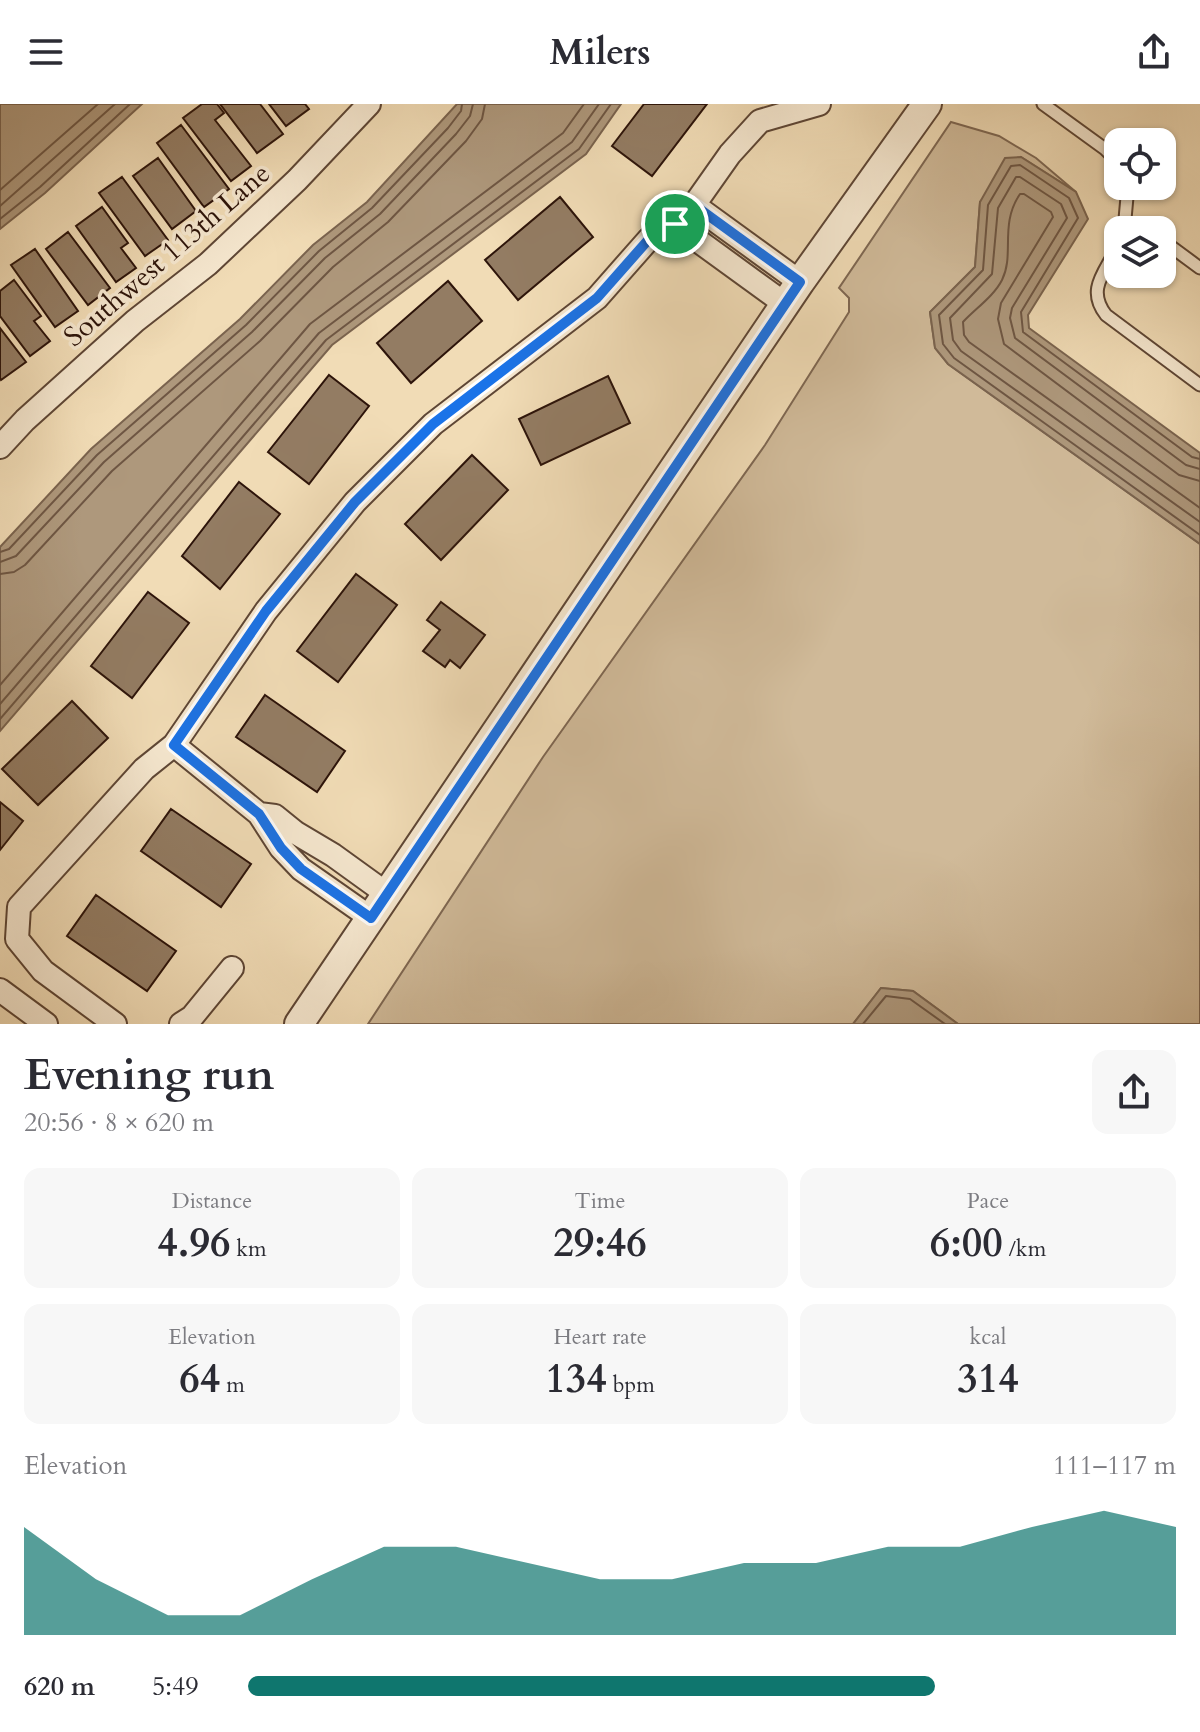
<!DOCTYPE html>
<meta charset="utf-8">
<style>
body{margin:0;font-family:Cardo,serif;background:#f7f7f7;color:#2b2b33;height:100vh;display:flex;flex-direction:column;font-size:30px;white-space:nowrap}
*{box-sizing:border-box;margin:0}
p{font-size:26px;color:#7c7c81}
.icon{flex:none;width:44px;height:44px;fill:none;stroke:currentColor;stroke-width:2;stroke-linecap:round;stroke-linejoin:round}
.map{position:relative;height:920px;overflow:hidden}
.sheet{display:flex;flex-direction:column;background:#fff;flex:1}
.sheet>*{flex:none}
.tools{position:absolute;left:1104px;top:24px;display:grid;gap:16px}
.tools a{display:grid;place-items:center;width:72px;height:72px;border-radius:16px;background:#fff;box-shadow:0 2px 6px #0004;font-size:40px}
.pin{position:absolute;display:grid;place-items:center;width:68px;height:68px;color:#fff;margin:-34px;border:4px solid #fff;border-radius:50%;box-shadow:0 2px 8px #0007}
.round{display:grid;place-items:center;flex:none;width:84px;height:84px;border-radius:16px;background:#f7f7f7}
.summary{display:flex;align-items:center;justify-content:space-between;height:136px;padding:0 24px}
h1{font-size:44px;font-weight:700;line-height:60px}
.metrics{display:grid;grid-template-columns:repeat(3,1fr);gap:12px;height:136px;padding:8px 24px}
.metrics div{display:grid;align-content:center;border-radius:16px;background:#f7f7f7;text-align:center}
.metrics b{font-size:40px;font-weight:700}
.metrics small{font-size:22px;font-weight:400}
.metrics p{font-size:22px}
.chart{height:224px;padding:16px 24px}
.chart p{display:flex;justify-content:space-between}
.chart svg{width:100%;height:144px;margin-top:8px;fill:#0f766e;opacity:.7}
ul{padding:0 24px;list-style:none;font-size:26px}
li{display:grid;grid-template-columns:128px 96px 1fr;align-items:center;height:60px}
li i{height:20px;border-radius:10px;background:#0f766e}
header{display:flex;justify-content:space-between;align-items:center;height:104px;padding:0 24px;background:#fff;font-size:36px;font-weight:700}
.map>svg:first-child{display:block}
</style>
<header><svg class="icon" aria-label="menu" viewBox="0 0 24 24"><path d="M4 6h16M4 12h16M4 18h16"/></svg>Milers<svg class="icon" aria-label="share" viewBox="0 0 24 24"><path d="M12 15V3M7 8l5-5 5 5M5 13v7h14v-7"/></svg></header>
<div class="map">
<svg width="1200" height="920" viewBox="0 0 1200 920">
<rect width="100%" height="100%" fill="#f1dcb6"/>
<filter id="stains"><feTurbulence type="fractalNoise" baseFrequency=".0025" numOctaves="4"/><feColorMatrix values="0 0 0 0 .2 0 0 0 0 .09 0 0 0 0 .02 0 0 0 .5 -.17"/></filter>
<radialGradient id="worn" r=".72"><stop offset=".6" stop-color="#630" stop-opacity="0"/><stop offset="1" stop-color="#630" stop-opacity=".3"/></radialGradient>
<path fill="#d0ba99" stroke="#7e6752" stroke-width="2" d="M951 18 999 32 1036 54 1076 88 1021 53 980 98 975 163 930 208 935 243 948 260 1200 440V920H958L913 887 881 884 853 920H368L543 653 765 341 849 208V194L839 184Z"/>
<path fill="#ae987c" stroke="#7a634e" stroke-width="2" d="M0 0H142L45 89 0 125Z
M457 0H621L586 50 332 241 0 627V443L91 345 240 215 313 141 367 98Z
M1021 53 1076 88 1088 115 1028 211 1029 224 1200 349V440L948 260 935 244 930 208 975 163 980 98 1005 54Z
M881 884 913 887 958 920H853Z"/>
<g fill="none" stroke-linecap="round" stroke-linejoin="round">
<path stroke="#6e5643" stroke-width="2" d="M0 86 98 0
M0 102 115 0
M0 115 40 83 130 0
M1200 355 1192 353 1023 228 1021 208 1078 114 1069 94 1020 61 1011 62 988 101 983 166 939 211 943 240 954 254 1200 431
M1200 365 1186 361 1015 234 1010 214 1012 204 1067 114 1061 100 1020 73H1016L998 104 992 170 950 214 953 236 961 247 1200 418
M1200 377 1179 371 1004 240 998 215 1001 199 1053 113 1051 108 1024 90H1020C999 121 1015 150 1002 176 994 192 975 205 963 218L964 231 969 238 1200 404
M0 448 9 445 97 351 246 221 319 147 372 104 448 24 461 7 462 0
M0 458 16 452 104 358 252 228 325 154 380 110 456 30 470 12 473 0
M0 470 14 468 25 461 112 367 260 237 333 163 388 118 466 37 482 15 485 0
M0 581 310 220 563 29 584 0
M0 600 319 229 572 38 599 0
M0 615 326 236 579 45 611 0
M863 920 886 892 910 895 945 920"/>
</g>
<path fill="#937c63" stroke="#2d140a" stroke-width="2" d="M202 0H217L224 9 215 16 251 62 231 77 183 14Z
M220 0H260L283 30 257 49Z
M269 0H305L309 5 286 22Z
M644 0H707L652 72 612 42Z
M181 21 229 85 204 103 157 39Z
M158 54 196 107 172 125 133 72Z
M122 73 168 136 145 152 99 89Z
M560 93 593 133 518 196 485 156Z
M102 103 128 139 121 144 136 164 116 178 76 122Z
M68 128 110 184 88 201 46 145Z
M35 145 78 207 55 223 11 161Z
M14 176 41 212 34 217 50 237 30 252 0 212V187Z
M448 177 482 217 411 279 377 239Z
M0 224 26 258 1 276 0 274Z
M329 271 369 302 309 380 268 348Z
M608 272 630 319 541 361 519 315Z
M472 351 508 386 441 456 405 420Z
M239 378 280 410 220 485 182 452Z
M356 470 397 501 338 578 297 547Z
M148 488 189 519 132 594 91 562Z
M441 498 485 531 460 564 450 556 445 563 423 547 440 526 427 516Z
M265 591 345 647 317 688 236 633Z
M72 597 108 634 38 701 2 665Z
M0 698 23 717 0 746Z
M171 705 251 760 221 803 141 747Z
M96 791 176 847 147 887 67 832Z"/>
<g fill="none" stroke-linecap="round" stroke-linejoin="round">
<defs>
<path id="service" d="M1043 0 1105 45 1118 58
M1124 126 1128 82
M1162 136 1200 164
M1118 141C1107 167 1085 184 1106 211L1200 281"/>
<path id="minor" d="M694 101 800 178
M675 120 785 200
M0 343 25 316 135 217 208 160 297 76 369 0
M174 641 259 710 281 744 301 765 371 814
M259 710 275 712 296 729 333 751 387 790
M0 886 46 920
M115 920 43 867 17 835 19 803 144 665 174 641 266 507 355 398 433 320 597 194 649 135 675 120 694 101 730 50 760 17 819 0
M181 920 192 913 232 864"/>
<path id="tertiary" d="M299 920 800 178 927 0"/>
</defs>
<use href="#service" stroke="#5e4635" stroke-width="15"/>
<use href="#minor" stroke="#5e4635" stroke-width="26"/>
<use href="#tertiary" stroke="#5e4635" stroke-width="32"/>
<use href="#service" stroke="#f6e8d0" stroke-width="11"/>
<use href="#minor" stroke="#f6e8d0" stroke-width="22"/>
<use href="#tertiary" stroke="#f6e8d0" stroke-width="28"/>
</g>
<g fill="none" stroke-linecap="round" stroke-linejoin="round">
<defs>
<path id="route" d="M694 101 800 178 371 814 301 765 281 744 259 710 174 641 266 507 355 398 433 320 597 194 649 135 675 120Z"/>
</defs>
<use href="#route" stroke="#fff" stroke-width="16"/>
<use href="#route" stroke="#1a73e8" stroke-width="10"/>
</g>
<g text-anchor="middle" dominant-baseline="central" stroke-width="7" stroke-linejoin="round" paint-order="stroke">
<g font-size="28" fill="#2d140a" stroke="#f6e8d0">
<text transform="translate(167 151) rotate(-41)">Southwest 113th Lane</text>
</g>
</g>
<rect width="100%" height="100%" filter="url(#stains)"/>
<rect width="100%" height="100%" fill="url(#worn)"/>
</svg>
<div class="tools">
<a><svg class="icon" aria-label="locate" viewBox="0 0 24 24"><circle cx="12" cy="12" r="6"/><path d="M12 2v4M12 18v4M2 12h4M18 12h4"/></svg></a>
<a><svg class="icon" aria-label="layers" viewBox="0 0 24 24"><path d="M12 4l9 5-9 5-9-5zM3 14l9 5 9-5"/></svg></a>
</div>
<div class="pin" style="left:675px;top:120px;background:#1e9e55"><svg class="icon" aria-label="arrive" viewBox="0 0 24 24"><path d="M6 21V4h12l-3 4 3 4H6"/></svg></div>
</div>
<section class="sheet">
<div class="summary"><div><h1>Evening run</h1><p>20:56 · 8 × 620 m</p></div><a class="round"><svg class="icon" aria-label="share" viewBox="0 0 24 24"><path d="M12 15V3M7 8l5-5 5 5M5 13v7h14v-7"/></svg></a></div>
<div class="metrics">
<div><p>Distance</p><b>4.96<small> km</small></b></div>
<div><p>Time</p><b>29:46</b></div>
<div><p>Pace</p><b>6:00<small> /km</small></b></div>
</div>
<div class="metrics">
<div><p>Elevation</p><b>64<small> m</small></b></div>
<div><p>Heart rate</p><b>134<small> bpm</small></b></div>
<div><p>kcal</p><b>314</b></div>
</div>
<div class="chart"><p><span>Elevation</span>111–117 m</p>
<svg viewBox="0 0 160 44" preserveAspectRatio="none"><path d="M0 44V11L10 27L20 38L30 38L40 27L50 17L60 17L70 22L80 27L90 27L100 22L110 22L120 17L130 17L140 11L150 6L160 11V44z"/></svg>
</div>
<ul>
<li><b>620 m</b>5:49<i style="width:74%"></i></li>
</ul>
</section>
